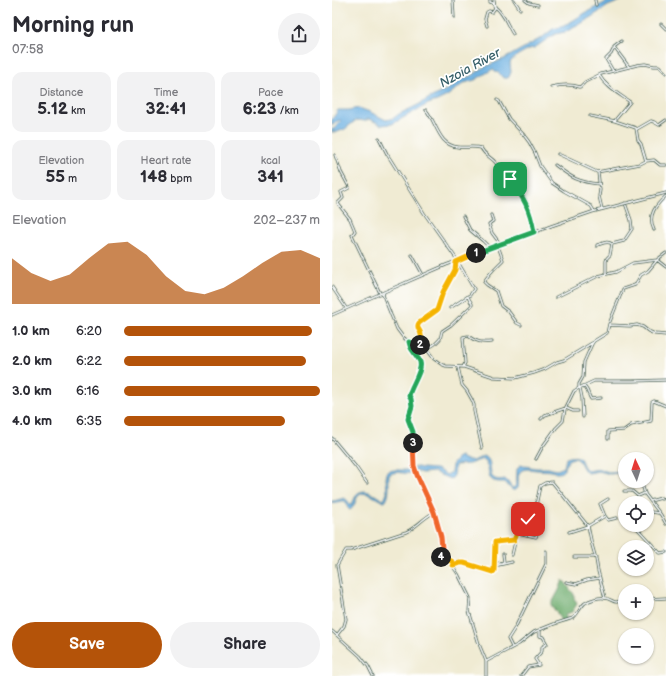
<!DOCTYPE html>
<meta charset="utf-8">
<style>
body{margin:0;font-family:"Balsamiq Sans",sans-serif;background:#f2f2f3;color:#2b2b33;height:100vh;display:flex;flex-direction:column;font-size:15px;white-space:nowrap}
*{box-sizing:border-box;margin:0}
p{font-size:13px;color:#7c7c81}
.icon{flex:none;width:22px;height:22px;fill:none;stroke:currentColor;stroke-width:2;stroke-linecap:round;stroke-linejoin:round}
.map{position:relative;flex:1;overflow:hidden}
.panel{display:flex;flex-direction:column;background:#fff;width:332px}
.panel>*{flex:none}
.needle{width:26px;rotate:356deg}
.fabs{position:absolute;left:286px;top:452px;display:grid;gap:8px}
.fabs a{display:grid;place-items:center;width:36px;height:36px;border-radius:50%;background:#fff;box-shadow:0 1px 3px #0004;font-size:20px}
.pin{position:absolute;display:grid;place-items:center;width:34px;height:34px;color:#fff;margin:-17px;border-radius:8px;box-shadow:0 2px 6px #0006}
.km{position:absolute;width:20px;height:20px;margin:-10px;border-radius:50%;background:#222;color:#fff;font-size:11px;line-height:20px;text-align:center}
.round{display:grid;place-items:center;flex:none;width:42px;height:42px;border-radius:21px;background:#f2f2f3}
.overview{display:flex;align-items:center;justify-content:space-between;height:68px;padding:0 12px}
h1{font-size:22px;font-weight:700;line-height:30px}
.stats{display:grid;grid-template-columns:repeat(3,1fr);gap:6px;height:68px;padding:4px 12px}
.stats div{display:grid;align-content:center;border-radius:10px;background:#f2f2f3;text-align:center}
.stats b{font-size:17px;font-weight:700}
.stats small{font-size:11px;font-weight:400}
.stats p{font-size:11px}
.chart{height:112px;padding:8px 12px}
.chart p{display:flex;justify-content:space-between}
.chart svg{width:100%;height:72px;margin-top:4px;fill:#b45309;opacity:.7}
.cta{display:flex;gap:8px;margin-top:auto;padding:8px 12px}
.cta a{flex:1;height:46px;border-radius:24px;background:#b45309;color:#fff;font-size:16px;font-weight:700;line-height:46px;text-align:center}
.cta a+a{background:#f2f2f3;color:#2b2b33}
ul{padding:0 12px;list-style:none;font-size:13px}
li{display:grid;grid-template-columns:64px 48px 1fr;align-items:center;height:30px}
li i{height:10px;border-radius:5px;background:#b45309}
main{display:flex;flex:1;min-height:0}
.map>svg:first-child{display:block}
</style>
<main>
<section class="panel">
<div class="overview"><div><h1>Morning run</h1><p>07:58</p></div><a class="round"><svg class="icon" aria-label="share" viewBox="0 0 24 24"><path d="M12 15V3M7 8l5-5 5 5M5 13v7h14v-7"/></svg></a></div>
<div class="stats">
<div><p>Distance</p><b>5.12<small> km</small></b></div>
<div><p>Time</p><b>32:41</b></div>
<div><p>Pace</p><b>6:23<small> /km</small></b></div>
</div>
<div class="stats">
<div><p>Elevation</p><b>55<small> m</small></b></div>
<div><p>Heart rate</p><b>148<small> bpm</small></b></div>
<div><p>kcal</p><b>341</b></div>
</div>
<div class="chart"><p><span>Elevation</span>202–237 m</p>
<svg viewBox="0 0 160 44" preserveAspectRatio="none"><path d="M0 44V16L10 25L20 30L30 26L40 16L50 7L60 6L70 14L80 27L90 36L100 38L110 34L120 27L130 19L140 12L150 11L160 16V44z"/></svg>
</div>
<ul>
<li><b>1.0 km</b>6:20<i style="width:96%"></i></li>
<li><b>2.0 km</b>6:22<i style="width:93%"></i></li>
<li><b>3.0 km</b>6:16<i style="width:100%"></i></li>
<li><b>4.0 km</b>6:35<i style="width:82%"></i></li>
</ul>
<div class="cta"><a>Save</a><a>Share</a></div>
</section>
<div class="map">
<svg width="334" height="676" viewBox="0 0 334 676">
<rect width="100%" height="100%" fill="#fff"/>
<filter id="ink" filterUnits="userSpaceOnUse"><feTurbulence type="fractalNoise" baseFrequency=".025" numOctaves="2"/><feDisplacementMap in="SourceGraphic" scale="8" xChannelSelector="R" yChannelSelector="G"/><feConvolveMatrix kernelMatrix="1 2 1 2 8 2 1 2 1" color-interpolation-filters="sRGB"/></filter>
<filter id="wash" filterUnits="userSpaceOnUse"><feTurbulence type="fractalNoise" baseFrequency=".012" numOctaves="4" result="noise"/><feDisplacementMap in="SourceGraphic" scale="16" xChannelSelector="R" yChannelSelector="G"/><feGaussianBlur stdDeviation="0.9" result="paint"/><feColorMatrix in="noise" values="0 0 0 0 0 0 0 0 0 0 0 0 0 0 0 0 0 1.4 0 .05"/><feComposite in="paint" operator="in"/></filter>
<g filter="url(#wash)">
<rect width="100%" height="100%" fill="#f0ebd3"/>
<path fill="#6eac6d" stroke="#467450" d="M231 580C236 584 237 590 242 594V598L245 604 240 612 233 614 235 620 229 621 225 613 219 605 227 590Z"/>
<path fill="#6aafe0" stroke="#44768a" d="M278 0H291L276 6 247 25 233 32 223 34 202 48 197 49 186 55 179 61 178 63 179 72 177 77 176 78H171L167 73 163 72 161 69 143 80 132 83 115 96 105 101 96 104 60 124 50 125 37 119 32 121 27 120 23 121 13 129 3 133 2 131 0 133V129H2L9 121 8 120C4 121 3 124 0 126V120L6 110H17L27 108 38 112 54 120 62 118 67 114 86 105 94 100 120 87 128 80 141 75 152 67 172 59 211 37 221 29 232 26 253 13Z
M152 456C165 461 150 484 173 479L176 482 179 487 181 488 184 486 185 469 188 465 204 468H216L225 470 232 467 234 458C254 452 246 464 256 471L267 469 277 472 293 471V472L278 474 267 471 256 473C247 468 250 453 236 460 234 466 232 474 224 473 222 472 220 471 218 471 214 470 210 471 205 470 200 470 192 467 188 472 185 476 187 484 186 488 180 494 177 486 173 482 167 482 158 483 157 474 156 470 157 468 154 465L155 462 151 459 137 464 123 465C122 470 124 475 119 479L108 475 102 472 90 473 84 470C74 478 67 468 57 475 56 485 59 495 53 502 46 501 34 488 26 496 23 500 23 507 18 510 14 508 16 503 13 501H9L0 504V501H2L12 498 15 500 19 506C21 502 23 497 25 494 34 486 44 497 52 500L55 493 54 478 55 473 57 471 62 470H77L83 467H86L89 468 104 469 115 475 119 472 120 465 125 459 129 457 135 460H138L141 461Z"/>
</g>
<g filter="url(#ink)">
<g fill="none" stroke-linecap="round" stroke-linejoin="round">
<defs>
<path id="street" d="M121 0 122 17
M162 0 163 7C172 13 175 25 181 34
M182 0 188 9
M193 0 197 3 206 5
M263 0 264 5
M329 24 334 29
M155 26 153 19 155 12 157 11 160 12 163 8 161 3 158 2V0
M290 41 282 47 297 67
M281 71 274 59 279 54 281 50 283 49
M267 75C274 87 287 94 298 102L284 119 283 121 304 128 306 140 309 144 314 161 322 160 328 165H334
M219 87C228 85 239 84 248 87L253 82 269 74 305 65 313 64 322 66H327L334 73
M165 100 167 101 177 119 191 134 197 142 203 153 208 166 220 183 232 191 259 206 262 211
M94 110C105 123 106 145 126 147 134 148 141 146 149 148 153 156 158 156 164 163 174 174 185 185 193 199 198 209 200 221 202 232
M258 116 283 121
M305 129 319 121 322 122 327 125 334 120
M47 138 55 154 92 213 126 261
M226 154 265 172 308 164 314 161
M3 155 9 172 17 187V188L9 192 11 198 6 203 7 205 18 219 23 231 20 235 48 293 51 295
M223 165C240 178 246 182 267 184
M266 172 268 190 267 196 270 209
M159 215 161 221 157 224 160 233 169 245
M131 216 138 230 151 241 158 248
M322 230C315 215 324 205 334 196
M166 246 171 260C164 267 156 274 152 282L155 285 164 291 169 306 177 312 185 323 189 325
M265 246V245C270 244 275 240 280 244
M80 255 91 275
M325 260 334 267
M274 274V261L275 258 278 255 280 244 292 241 300 229 299 220 293 203
M0 287 14 308
M52 292 51 295 59 315 65 329 71 337 78 343 94 348 102 359 109 364 114 366 132 367 162 377 183 378 202 373 213 369 225 362 232 360 260 343
M224 297 266 276 284 272 301 263 325 260
M118 308 138 295 142 289 127 264 124 262
M0 315 52 292 114 265 219 226 260 212 334 193
M277 325 298 326 305 325 311 327 316 331 323 334 334 335
M77 342C78 346 79 349 81 351 83 355 87 358 88 362 91 371 78 387 77 396L79 399 80 406 77 419 81 432 82 466 85 475 102 512 109 537 110 548 108 553 110 558 121 562 122 568 126 574 138 598 137 611 147 644 154 661V676
M88 346 89 335 85 327 86 325 105 310 111 292 123 271 124 262
M95 349 103 344 108 339 110 331 119 325 140 305V304L137 299 136 296
M126 367 130 385 135 391 140 400 142 405V411L150 448
M131 367 133 363 131 337 136 336C144 342 150 343 160 342
M251 386C256 388 256 395 259 399L269 398
M247 388 262 381H301L334 380
M248 388 250 398 251 417
M209 419 213 415 234 408 241 411H246
M0 438 24 467 35 483
M276 439V431L292 430 299 425 319 421 320 402 322 401 334 406
M204 459 211 446 224 428 231 421 233 409 242 391 247 388V384L251 377 252 362 260 344 262 341 275 333 277 324 291 289 303 285 309 275 316 271 326 259 334 253
M309 481 313 494 329 515 334 524
M292 491H300L306 496 313 493
M318 501 329 498V499L334 498
M315 511 320 512 326 513
M273 516 268 504 276 499
M302 525 328 553 334 552
M237 532 256 526 273 516 276 520 285 518
M185 533 204 537 206 530
M180 555 183 542 182 540
M242 557H264
M162 564 172 562 171 554
M121 565C123 565 125 564 128 563 135 562 152 571 161 572L162 571 163 542 181 540 183 539 187 526 191 521 198 517 203 510 208 486 213 483 220 482 256 526 260 545 264 559 266 571 273 598
M162 566 180 562
M234 582 244 584 255 580 268 578
M315 599 334 598
M0 631 28 656 36 666 41 676
M5 635 12 626 14 619 5 565 14 550H19L31 546 74 532C84 528 91 518 101 513
M180 647 176 639 183 628 214 564V551
M155 661 187 644 202 632 222 624 241 618C246 614 248 607 253 603 258 600 267 597 272 598 283 599 281 607 293 597
M189 676 196 667 207 665 203 659 210 651V647L215 644 211 637 208 636V629"/>
</defs>
<use href="#street" stroke="#3e574c" stroke-width="3"/>
<use href="#street" stroke="#fff" stroke-width="1.5"/>
</g>
</g>
<g fill="none" stroke-linecap="round" stroke-linejoin="round" filter="url(#ink)">
<defs>
<path id="split-1" d="M144 253 202 232C198 209 192 198 178 179"/>
<path id="split-2" d="M88 345C89 342 90 338 89 335 89 329 83 329 87 323L105 310 111 292 123 270 124 262 144 253"/>
<path id="split-3" d="M81 443V432L76 419 80 406 79 399 77 396C78 387 91 371 88 362 87 358 83 355 81 351 79 349 78 346 77 342L87 346 88 345"/>
<path id="split-4" d="M81 443 82 466 85 475 102 512 109 537 110 548 108 553 109 557"/>
<path id="split-5" d="M109 557C112 560 117 559 121 562V565L128 563H132L161 572 162 571 163 542 182 540C187 531 184 523 196 519"/>
</defs>
<use href="#split-1" stroke="#fff" stroke-width="8"/>
<use href="#split-2" stroke="#fff" stroke-width="8"/>
<use href="#split-3" stroke="#fff" stroke-width="8"/>
<use href="#split-4" stroke="#fff" stroke-width="8"/>
<use href="#split-5" stroke="#fff" stroke-width="8"/>
<use href="#split-1" stroke="#22a559" stroke-width="5"/>
<use href="#split-2" stroke="#f5b400" stroke-width="5"/>
<use href="#split-3" stroke="#22a559" stroke-width="5"/>
<use href="#split-4" stroke="#f0652b" stroke-width="5"/>
<use href="#split-5" stroke="#f5b400" stroke-width="5"/>
</g>
<g text-anchor="middle" dominant-baseline="central" stroke-width="3.5" stroke-linejoin="round" paint-order="stroke">
<g font-size="13" font-style="italic" fill="#365f68" stroke="#fff">
<text transform="translate(138 68) rotate(-29)">Nzoia River</text>
</g>
</g>
</svg>
<div class="fabs">
<a><svg class="needle" viewBox="-14 -14 28 28"><path d="M0-13l5 13h-10z" fill="#e53935"/><path d="M0 13l5-13h-10z" fill="#7c7c81"/></svg></a>
<a><svg class="icon" aria-label="locate" viewBox="0 0 24 24"><circle cx="12" cy="12" r="6"/><path d="M12 2v4M12 18v4M2 12h4M18 12h4"/></svg></a>
<a><svg class="icon" aria-label="layers" viewBox="0 0 24 24"><path d="M12 4l9 5-9 5-9-5zM3 14l9 5 9-5"/></svg></a>
<a>+</a>
<a>−</a>
</div>
<div class="pin" style="left:178px;top:179px;background:#1e9e55"><svg class="icon" aria-label="arrive" viewBox="0 0 24 24"><path d="M6 21V4h12l-3 4 3 4H6"/></svg></div>
<div class="pin" style="left:196px;top:519px;background:#d93025"><svg class="icon" aria-label="check" viewBox="0 0 24 24"><path d="M5 12l5 5 9-10"/></svg></div>
<b class="km" style="left:144px;top:253px">1</b>
<b class="km" style="left:88px;top:345px">2</b>
<b class="km" style="left:81px;top:443px">3</b>
<b class="km" style="left:109px;top:557px">4</b>
</div>
</main>
